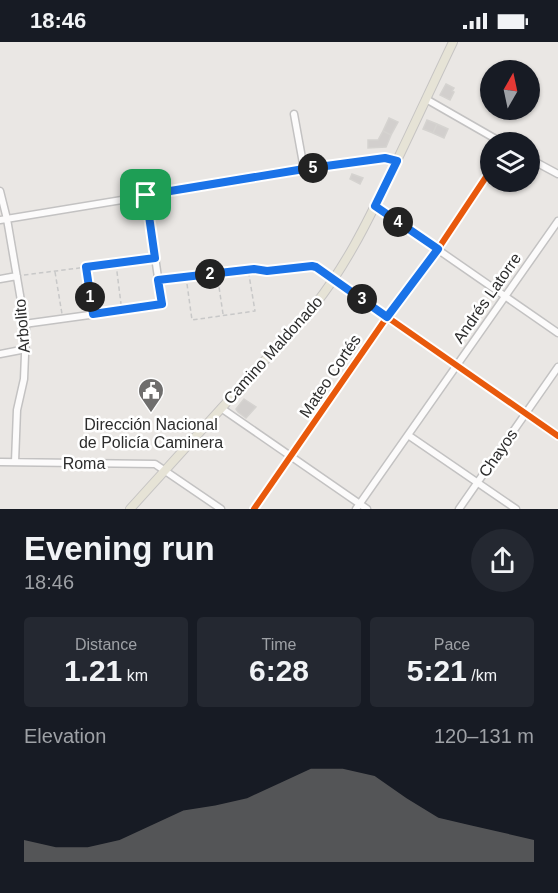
<!DOCTYPE html>
<meta charset="utf-8">
<style>
body{margin:0;font-family:Arial,sans-serif;background:#242831;color:#f1f3f6;height:100vh;display:flex;flex-direction:column;font-size:22px;white-space:nowrap}
*{box-sizing:border-box;margin:0}
p{font-size:20px;color:#9ea1a6}
.icon{flex:none;width:33px;height:33px;fill:none;stroke:currentColor;stroke-width:2;stroke-linecap:round;stroke-linejoin:round}
.map{position:relative;height:467px;overflow:hidden}
.drawer{display:flex;flex-direction:column;background:#171b24;flex:1}
.drawer>*{flex:none}
.needle{width:39px;rotate:9deg}
.tools{position:absolute;left:480px;top:18px;display:grid;gap:12px}
.tools a{display:grid;place-items:center;width:60px;height:60px;border-radius:50%;background:#171b24;box-shadow:0 2px 4px #0004;font-size:30px}
.pin{position:absolute;display:grid;place-items:center;width:51px;height:51px;color:#fff;margin:-26px;border-radius:12px;box-shadow:0 3px 9px #0006}
.km{position:absolute;width:30px;height:30px;margin:-15px;border-radius:50%;background:#222;color:#fff;font-size:16px;line-height:30px;text-align:center}
.round{display:grid;place-items:center;flex:none;width:63px;height:63px;border-radius:32px;background:#242831}
.summary{display:flex;align-items:center;justify-content:space-between;height:102px;padding:0 24px}
h1{font-size:33px;font-weight:700;line-height:45px}
.figures{display:grid;grid-template-columns:repeat(3,1fr);gap:9px;height:102px;padding:6px 24px}
.figures div{display:grid;align-content:center;border-radius:6px;background:#242831;text-align:center}
.figures b{font-size:30px;font-weight:700}
.figures small{font-size:16px;font-weight:400}
.figures p{font-size:16px}
.chart{height:168px;padding:12px 24px}
.chart p{display:flex;justify-content:space-between}
.chart svg{width:100%;height:108px;margin-top:6px;fill:#6f6e6d;opacity:.7}
.status{display:flex;justify-content:space-between;align-items:center;height:42px;padding:0 30px;background:#171b24;direction:ltr}
.status svg{height:16px;fill:currentColor}
.map>svg:first-child{display:block}
</style>
<div class="status"><b>18:46</b><svg viewBox="0 0 49 12"><path d="M0 12V9h3v3zM5 12V6h3v6zM10 12V3h3v9zM15 12V0h3v12zM26 1h20v11H26zM47 4h2v5h-2z"/></svg></div>
<div class="map">
<svg width="558" height="467" viewBox="0 0 558 467">
<rect width="100%" height="100%" fill="#eae7e4"/>
<path fill="#d2cfcd" stroke="#d5d3d0" stroke-width="1.5" d="M446 42 454 46 452 49 454 50 450 58 440 53Z
M389 76 398 80 391 93 383 89Z
M427 78 437 82 433 91 423 87Z
M437 82 448 87 444 96 433 91Z
M383 89 391 93 386 105 368 106V98H378Z
M352 132 363 136 360 142 350 137Z
M244 357 256 365 246 376 238 370 236 367Z"/>
<g fill="none" stroke-linecap="round" stroke-linejoin="round">
<defs>
<path id="minor" d="M426 57 501 100
M294 72 304 127
M530 117 558 132
M0 149 7 177 26 288 24 337 17 368 15 420
M375 164 558 291
M0 178 371 117 385 116 397 119
M0 237 17 234
M158 238 254 227 267 229 314 224 558 394
M24 282 162 263 146 153
M0 312 26 307
M221 366 367 467
M408 393 516 467
M0 420 155 422 221 467
M254 467 387 275 438 207 490 129
M356 467 558 179
M459 467 558 325"/>
<path id="major" d="M130 467 314 264C345 225 367 181 388 137 410 92 431 46 453 0"/>
</defs>
<use href="#minor" stroke="#c3c2c2" stroke-width="9"/>
<use href="#major" stroke="#c6c4c3" stroke-width="10"/>
<path stroke="#c8c8c8" stroke-width="1.5" stroke-dasharray="4.5 3" stroke-linecap="butt" d="M116 222 121 262
M86 225 92 268
M55 230 62 272
M24 233 150 217
M218 238 223 272
M187 242 192 278 255 269 249 233"/>
<use href="#minor" stroke="#fcfbfb" stroke-width="6"/>
<use href="#major" stroke="#e6e3d6" stroke-width="8"/>
<defs>
<path id="cycleway" d="M158 238 254 227 267 229 314 224 558 394
M254 467 387 275 438 207 490 129"/>
</defs>
<use href="#cycleway" stroke="#fff" stroke-width="10"/>
<use href="#cycleway" stroke="#e8590c" stroke-width="6"/>
</g>
<g fill="none" stroke-linecap="round" stroke-linejoin="round">
<defs>
<path id="route" d="M385 116 397 119 375 164 438 207 387 275 316 225 312 224 267 229 254 227 158 238 162 262 93 272 86 225 155 216 146 153 304 127Z"/>
</defs>
<use href="#route" stroke="#fff" stroke-width="12"/>
<use href="#route" stroke="#1a73e8" stroke-width="8"/>
</g>
<defs>
<symbol id="civic-pin" viewBox="-11 -11 22 30"><path d="M0 17L-7.5 6A9.5 9.5 0 1 1 7.5 6Z" fill="#6f6e6d" stroke="#fff"/><path d="M-.6-6.5H3V-4.5H.6V-3L4-1V1h2V6H-6V1h2V-1L-.6-3ZM-1.2 2.5V6h2.4V2.5Z" fill="#fff"/></symbol>
</defs>
<g fill-rule="evenodd">
<use href="#civic-pin" x="136" y="334" width="30" height="40"/>
</g>
<g text-anchor="middle" dominant-baseline="central" stroke-width="5" stroke-linejoin="round" paint-order="stroke">
<g font-size="16" fill="#2d2d2d" stroke="#fff">
<text transform="translate(487 256) rotate(-55)">Andrés Latorre</text>
<text transform="translate(22 284) rotate(-95)">Arbolito</text>
<text transform="translate(273 308) rotate(-48)">Camino Maldonado</text>
<text transform="translate(330 334) rotate(-56)">Mateo Cortés</text>
<text transform="translate(498 411) rotate(-55)">Chayos</text>
<text x="84" y="421">Roma</text>
</g>
<g font-size="16" fill="#2d2d2d" stroke="#fff">
<text x="151" y="382">Dirección Nacional<tspan x="151" dy="18">de Policía Caminera</tspan></text>
</g>
</g>
</svg>
<div class="tools">
<a><svg class="needle" viewBox="-14 -14 28 28"><path d="M0-13l5 13h-10z" fill="#e53935"/><path d="M0 13l5-13h-10z" fill="#9ea1a6"/></svg></a>
<a><svg class="icon" aria-label="layers" viewBox="0 0 24 24"><path d="M12 4l9 5-9 5-9-5zM3 14l9 5 9-5"/></svg></a>
</div>
<div class="pin" style="left:146px;top:153px;background:#1e9e55"><svg class="icon" aria-label="arrive" viewBox="0 0 24 24"><path d="M6 21V4h12l-3 4 3 4H6"/></svg></div>
<b class="km" style="left:90px;top:255px">1</b>
<b class="km" style="left:210px;top:232px">2</b>
<b class="km" style="left:362px;top:257px">3</b>
<b class="km" style="left:398px;top:180px">4</b>
<b class="km" style="left:313px;top:126px">5</b>
</div>
<section class="drawer">
<div class="summary"><div><h1>Evening run</h1><p>18:46</p></div><a class="round"><svg class="icon" aria-label="share" viewBox="0 0 24 24"><path d="M12 15V3M7 8l5-5 5 5M5 13v7h14v-7"/></svg></a></div>
<div class="figures">
<div><p>Distance</p><b>1.21<small> km</small></b></div>
<div><p>Time</p><b>6:28</b></div>
<div><p>Pace</p><b>5:21<small> /km</small></b></div>
</div>
<div class="chart"><p><span>Elevation</span>120–131 m</p>
<svg viewBox="0 0 160 44" preserveAspectRatio="none"><path d="M0 44V35L10 38L20 38L30 35L40 29L50 23L60 21L70 18L80 12L90 6L100 6L110 9L120 18L130 26L140 29L150 32L160 35V44z"/></svg>
</div>
</section>
